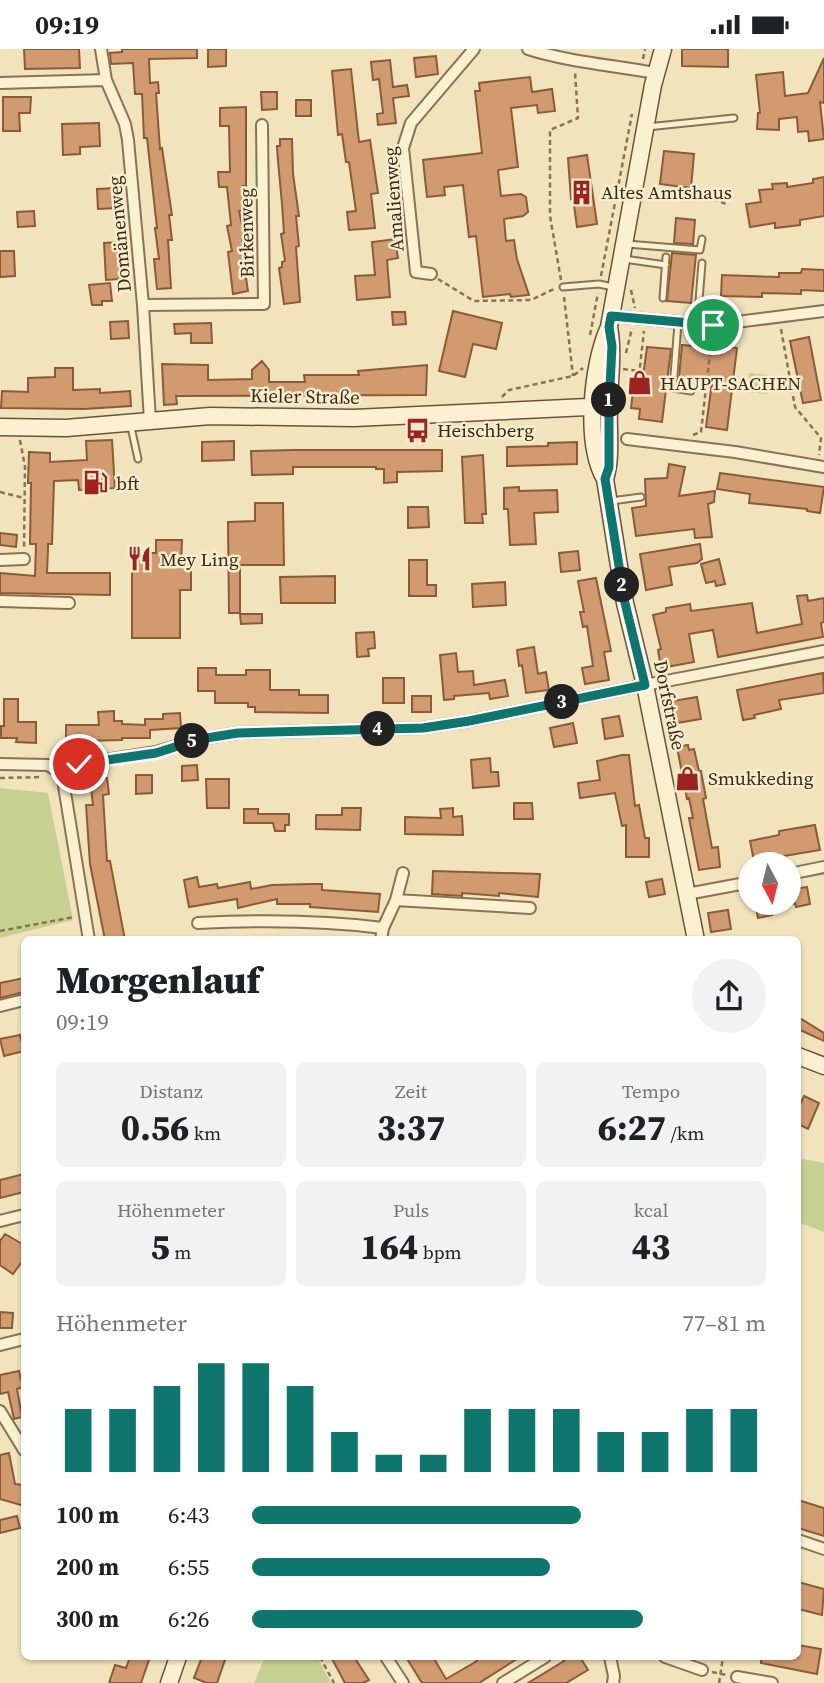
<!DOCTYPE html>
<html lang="de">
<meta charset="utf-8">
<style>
body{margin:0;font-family:"Source Serif 4",serif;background:#f2f2f2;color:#202124;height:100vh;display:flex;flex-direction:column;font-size:26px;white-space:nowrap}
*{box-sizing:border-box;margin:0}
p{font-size:23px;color:#757577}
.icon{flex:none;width:38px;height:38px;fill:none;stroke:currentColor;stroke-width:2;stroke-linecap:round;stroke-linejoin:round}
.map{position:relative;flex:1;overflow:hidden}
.side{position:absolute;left:21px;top:887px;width:780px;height:724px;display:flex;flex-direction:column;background:#fff;border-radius:10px;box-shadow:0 2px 5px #0004}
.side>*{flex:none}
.needle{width:46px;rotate:173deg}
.buttons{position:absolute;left:738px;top:803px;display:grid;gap:14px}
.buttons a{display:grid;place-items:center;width:63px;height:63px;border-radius:50%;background:#fff;box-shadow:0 2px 5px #0004;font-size:35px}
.pin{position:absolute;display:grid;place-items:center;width:60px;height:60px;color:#fff;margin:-30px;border:4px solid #fff;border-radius:50%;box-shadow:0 2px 7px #0007}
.km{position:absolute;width:35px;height:35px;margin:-18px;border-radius:50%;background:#222;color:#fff;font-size:19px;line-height:35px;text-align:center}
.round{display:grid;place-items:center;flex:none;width:74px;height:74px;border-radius:37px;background:#f2f2f2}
.headline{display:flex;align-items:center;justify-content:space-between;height:119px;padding:0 35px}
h1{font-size:38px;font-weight:800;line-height:52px}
.stats{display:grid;grid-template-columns:repeat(3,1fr);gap:10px;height:119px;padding:7px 35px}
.stats div{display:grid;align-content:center;border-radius:10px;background:#f2f2f2;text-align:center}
.stats b{font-size:35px;font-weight:800}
.stats small{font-size:19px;font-weight:400}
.stats p{font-size:19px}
.chart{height:196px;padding:14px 35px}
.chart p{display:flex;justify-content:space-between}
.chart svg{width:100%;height:126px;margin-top:7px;stroke:#0f766e;stroke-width:6}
ul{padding:0 35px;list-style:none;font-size:23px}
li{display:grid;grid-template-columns:112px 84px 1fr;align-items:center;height:52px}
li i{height:18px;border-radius:9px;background:#0f766e}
.status{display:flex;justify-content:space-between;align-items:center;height:49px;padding:0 35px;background:#fff;direction:ltr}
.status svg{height:19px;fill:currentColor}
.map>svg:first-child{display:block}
</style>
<div class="status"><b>09:19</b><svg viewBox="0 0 49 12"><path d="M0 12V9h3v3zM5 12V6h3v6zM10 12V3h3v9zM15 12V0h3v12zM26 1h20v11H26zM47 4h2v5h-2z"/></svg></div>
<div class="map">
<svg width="824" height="1634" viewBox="0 0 824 1634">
<rect width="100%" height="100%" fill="#f1e3bc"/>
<path fill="#c6d090" d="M749 324 769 326 767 345 747 343Z
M0 739 48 744 73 871 0 889Z
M798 1109 824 1114V1183L798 1173Z
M265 1608H317L331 1634H254Z"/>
<path fill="#d29b6f" stroke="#8b5b38" stroke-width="2" d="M24 0H79L80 19 25 20Z
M122 0H197V9L149 10 150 34 158 33 159 44H156L160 100 162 99 172 166H169L172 191H168L171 239 157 240 154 210H159L155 179H157L147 89H144L142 45H135L133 14 111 15 110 4 122 3Z
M208 0H226V17L208 18Z
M682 0H728V18L682 17Z
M436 7 438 25 416 28 414 9Z
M824 9V54L820 53 824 90 809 92 808 82 798 83 797 68 779 70V81L757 80 758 64H760L756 26 783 23 785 47 808 44Z
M390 11 393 38 407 36 409 47 393 49 396 74 378 76 377 65 383 64 379 30 373 31 371 13Z
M351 20 359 93 370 91 378 144 371 145 375 179 349 181 347 163 356 162 349 113H346L342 85 338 86 332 22Z
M530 28 532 43 552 40 555 62 538 64 537 56 511 59 518 118 498 121 501 147 521 145 526 148 528 163 523 167 504 170 506 192 514 191 517 210 529 246 511 248 510 245 483 248 476 187 469 188 463 136 444 138 445 146 427 148 423 111 482 104 475 42H480L479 34Z
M261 43H277V60L262 61Z
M3 48H31L30 64H19L20 82H3Z
M296 51H311V67H296Z
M246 58V137H243L246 161 239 162 245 190H242L246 215 244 216 248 242 233 245 228 203 232 202 227 177 231 176 227 138H219L218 123H230L229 77H220V59Z
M99 74 100 97 80 98V105L63 106 62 75Z
M280 90H292L293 125 299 167H296L299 197 296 198 300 253 284 255 279 219 282 218V213L285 212 281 185 284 184 282 155 278 112 277 97H280Z
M664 102 694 105 691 139 660 135Z
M587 106 597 175 577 178 573 149 571 150 568 109Z
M824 128V167L800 171V176L775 179V174L750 178 746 155 761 153 759 141 773 140 772 135 787 134V138L813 134V130Z
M116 139 117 159 98 160 97 140Z
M34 162 35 177 18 178 17 163Z
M676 169 695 171 693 195 674 194Z
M395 190 398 209 387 211 390 248 357 251 355 227 375 226 372 193Z
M120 193 119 230 106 231 104 194Z
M0 202H14L15 227 0 228Z
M672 204 696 206 691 254 667 252Z
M802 220 824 221V242L801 241V245L762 244V248L721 247 722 226 779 228V224H801Z
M110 234 112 252H102V256H92L89 236Z
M453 262 502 274 496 300 473 295 465 328 439 322Z
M392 263H405L406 275 393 276Z
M128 272 129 289 111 290 110 273Z
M211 274 212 294H191V284L175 285 174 275Z
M809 288 821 351 803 354 790 292Z
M682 296 716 299V296L737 299 727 381 706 378 712 333 679 329Z
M647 298 671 300 662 373 639 370 640 360 631 359 635 327H643Z
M262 312 269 321V333H305L304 326H359L358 322 427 316 426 346 176 347 177 355 164 356 162 315 208 316V331L252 330V321Z
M55 319H73V341L100 340V344L130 342 131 357 84 360 1 359 2 342 28 343V329L55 328Z
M112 391 115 439 79 441 78 431 54 432 52 495H48V501L47 524H110V546L0 544V524L35 527 36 495H30L31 434H28L29 403 50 404V413L87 411 86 392Z
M234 392V411L202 412V393Z
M577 393V415L507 417V398L548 397V394Z
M294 401H442V422L397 423V433L384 434V420H376V418H293V425L252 426 251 402Z
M483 406 486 465H482L483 474H465L462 408Z
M669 415 685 418 679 447 715 442 714 453 708 455 712 488 695 489 694 480 636 487 632 459 646 457 645 430 667 429Z
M720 424 824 438 820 464 807 462V460L749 454 750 445 717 440Z
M519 438V442L557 441 558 463 534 464 536 495 510 496 508 460H504V439Z
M255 454H283L284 516H240V564H229L228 473 255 472Z
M408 458H428L429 478 408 479Z
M0 484 17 486 16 498 0 496Z
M156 491H182L181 515H191V541H180V589H132V504H156Z
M700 495 702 510 697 514 669 518 672 536 646 541 640 505Z
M578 502 580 521 561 523 559 504Z
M719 510 725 535 716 537 715 532 706 534 701 515Z
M409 511H427V536H436V547H409Z
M335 527V554H281L280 528Z
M596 529 611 602 604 603 609 631 585 635 582 619 593 617 587 577 583 578 580 563H584L578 532Z
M505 533 506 556 473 558 472 535Z
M807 546 808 552 824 549V573L821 574 823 588 718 608 713 581 689 585 694 613 661 619 658 601 661 600 653 566 666 563V559L690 555 691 562 752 554 757 584 802 575 797 547Z
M240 565H262V574L241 575Z
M374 583 375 599 368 600 369 607 357 608 356 584Z
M534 598 538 625 546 623 549 641 526 644 522 616 519 617 517 601Z
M456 604 458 623 473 622 474 636 505 631 508 647 490 650 489 644 454 647V650L444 651 440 606Z
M198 619H216V626H246V621H270V641H299V646H328V664L255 663V658H248V654H215V642H198Z
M823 624 824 644 779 651 781 660 754 666 755 669 743 671 737 641Z
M383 629H404V654H383Z
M412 647H431V663H412Z
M697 648 701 670 671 675 667 653Z
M4 650H18V673H36V694L16 693 17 689H1V677H4Z
M114 662V672H122V675L145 676V670H163V665L180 664 181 679 150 681V689H122V691L83 692V695H66V676H99L98 663Z
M619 667 623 687 605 690 602 670Z
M573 674 577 694 554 698 550 679Z
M688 696 689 701 694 700 699 722H701L706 749 703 750 712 799 718 798 720 818 699 821 689 769H693L689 749 687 750 677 698Z
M622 706H629L635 757 639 756 645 789H649V808H626V776L622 777 615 744 580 749 578 734 600 731 597 712Z
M490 709 491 723H498L499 737 473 739 471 711Z
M197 716 198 731 182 732V717Z
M136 726H152V744L136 745Z
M107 729 109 745 103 746 107 812H110L125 891H105L90 815 86 756H93L90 731Z
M206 730H229V759H207Z
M514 754H532L533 770H514Z
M342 759H361L360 781 316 780V766H342Z
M453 759V768L462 767 463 786 405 785V768L441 769 440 760Z
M244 760H258V765H289V776H285V782H275L273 774H244Z
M815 776 820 801 754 812 750 792 779 786V782Z
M433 822 540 825 538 848 499 844V847L462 844V847L432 845Z
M197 828 199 838 217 835 218 839 250 833 251 840 272 836 311 835H322V841L380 845 378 863 310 858V855H277V850L238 859 237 850 189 858 184 831Z
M662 830 665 845 649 848 646 833Z
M807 838 810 855 796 858 795 854 792 855 789 841Z
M755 854H770L772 866 758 869Z
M728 861 731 880 711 883 708 864Z
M24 929V943L0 949V934Z
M798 968 824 984V992L798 980Z
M20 986 24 1002 4 1007 0 990Z
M804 1047 819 1054 808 1080 798 1075V1060Z
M24 1125V1143L0 1149V1131Z
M5 1185 24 1196V1217L21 1214 13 1225 0 1216V1192Z
M0 1263 13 1264 12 1279H0Z
M19 1322 23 1338 17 1340 22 1368 14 1370 8 1343 0 1345V1326Z
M9 1404 15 1435 24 1436V1457L0 1450V1406Z
M798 1451 824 1459V1487L798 1479Z
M17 1467 20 1479 0 1484V1471Z
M798 1533 824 1540 822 1566 798 1560Z
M798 1596 821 1600 817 1625 761 1614V1608H798Z
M130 1608H150L141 1634H109L115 1616 126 1619Z
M202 1608H226L217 1634H207L194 1629Z
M331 1608H354L369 1631 363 1634H345Z
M406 1608H433L446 1630 477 1612 474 1608H520L479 1634H422Z
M561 1608H580L588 1621 566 1634H528L564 1612Z"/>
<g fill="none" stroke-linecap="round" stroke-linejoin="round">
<defs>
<path id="lane" d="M647 78 734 69
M627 195 700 201 702 190
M624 210 666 216
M563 238 599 235 613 238
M663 249 666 208
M678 274 673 339 691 342
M697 276 702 214
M131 378 138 410
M611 452 641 448"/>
<path id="street" d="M101 0 106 31 125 75 128 91 143 256 150 372
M528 0C569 13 612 16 655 24
M0 34 106 31
M431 225 416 223 403 99 411 74 474 0
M143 256 264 255 262 76
M611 267 713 276 824 262
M627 390 735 403 824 418
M0 511 24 510
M0 552 69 554
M0 715 48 716 59 723
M59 723 79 715 156 703 200 690 238 684 423 679 469 672 645 636 824 602
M59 723 63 731 89 891
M789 825 824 818
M687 845 751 833
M396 851 530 859
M198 874C260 871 321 871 383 879
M381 891 383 879 396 851 403 824
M0 957 24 951
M0 1172 24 1166
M0 1296 24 1290
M0 1362 24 1401
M798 1491 824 1500
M386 1608 403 1634
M610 1608 614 1627 613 1634
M665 1608 702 1621
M737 1628 772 1634
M503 1634 545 1608"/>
<path id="secondary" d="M663 0 653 36 609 278C592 315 584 394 605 430L625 554 645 636 696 891
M0 378 66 379 210 367 354 369 609 357
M605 430C612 408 608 383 609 360 609 332 614 305 609 278
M798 1007 824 1017
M169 1634 178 1608"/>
</defs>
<use href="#lane" stroke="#8a7254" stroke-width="9"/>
<use href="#street" stroke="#8a7254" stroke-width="14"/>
<use href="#secondary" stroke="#6c5338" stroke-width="19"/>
<path stroke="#8a7254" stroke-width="2.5" stroke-dasharray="5 3.5" stroke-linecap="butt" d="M643 10 645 0
M713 150 729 156
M601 227 632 65
M438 230 474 252 531 251 556 239
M561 231 550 167V81L578 69 575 23
M631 241 635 259
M564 248 573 327
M781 280 795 358 821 389 819 406
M590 286 598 244
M626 304 632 279
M623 320 639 322
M639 327 644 282
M502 348 509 341 573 327 583 319
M693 386 701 383 712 287
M20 391 25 418 24 499
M0 443 24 449
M0 729 42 728
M0 882 74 868
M320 1608 334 1634
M712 1623 726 1626
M719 1634 723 1608"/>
<use href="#lane" stroke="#fbf0d0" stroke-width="5"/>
<use href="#street" stroke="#fbf0d0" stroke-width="10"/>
<use href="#secondary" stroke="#fbf0d0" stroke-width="16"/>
</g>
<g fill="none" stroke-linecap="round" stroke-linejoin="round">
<defs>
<path id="route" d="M79 715 156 704 200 690 238 684 423 679 469 672 645 636 625 554 605 430 609 418V357L612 297 609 278 611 267 713 276"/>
</defs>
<use href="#route" stroke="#fff" stroke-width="14"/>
<use href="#route" stroke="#0f766e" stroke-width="9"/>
</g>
<defs>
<symbol id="building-bare" viewBox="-9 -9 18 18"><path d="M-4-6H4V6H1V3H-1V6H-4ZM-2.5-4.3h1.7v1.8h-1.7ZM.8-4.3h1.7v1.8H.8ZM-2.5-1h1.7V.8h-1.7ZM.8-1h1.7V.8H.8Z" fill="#9e2220" stroke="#f8edcc" stroke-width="2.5" paint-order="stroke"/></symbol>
<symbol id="shop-bare" viewBox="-9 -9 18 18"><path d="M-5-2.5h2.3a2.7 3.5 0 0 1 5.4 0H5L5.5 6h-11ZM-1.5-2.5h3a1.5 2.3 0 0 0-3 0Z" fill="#9e2220" stroke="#f8edcc" stroke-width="2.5" paint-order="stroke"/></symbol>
<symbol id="bus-bare" viewBox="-9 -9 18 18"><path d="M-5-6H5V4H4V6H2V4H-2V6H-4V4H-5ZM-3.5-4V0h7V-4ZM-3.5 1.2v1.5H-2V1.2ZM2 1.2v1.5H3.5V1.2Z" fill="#9e2220" stroke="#f8edcc" stroke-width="2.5" paint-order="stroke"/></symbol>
<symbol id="fuel-bare" viewBox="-9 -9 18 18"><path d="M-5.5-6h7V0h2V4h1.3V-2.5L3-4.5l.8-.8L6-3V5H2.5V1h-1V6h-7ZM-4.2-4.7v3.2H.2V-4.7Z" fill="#9e2220" stroke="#f8edcc" stroke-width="2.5" paint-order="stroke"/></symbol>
<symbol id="restaurant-bare" viewBox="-9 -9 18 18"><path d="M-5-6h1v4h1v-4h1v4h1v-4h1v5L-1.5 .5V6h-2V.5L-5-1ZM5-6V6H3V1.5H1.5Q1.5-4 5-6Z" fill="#9e2220" stroke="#f8edcc" stroke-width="2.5" paint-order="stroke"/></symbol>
</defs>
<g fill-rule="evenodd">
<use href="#building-bare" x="564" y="126" width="35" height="35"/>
<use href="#shop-bare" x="622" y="316" width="35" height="35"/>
<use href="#bus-bare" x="400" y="364" width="35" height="35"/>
<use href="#fuel-bare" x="78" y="416" width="35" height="35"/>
<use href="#restaurant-bare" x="122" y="492" width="35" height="35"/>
<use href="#shop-bare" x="670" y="712" width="35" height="35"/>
</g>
<g text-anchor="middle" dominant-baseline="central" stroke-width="5" stroke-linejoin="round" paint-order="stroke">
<g font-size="19" fill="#382a1a" stroke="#f8edcc" text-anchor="start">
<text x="601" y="143">Altes Amtshaus</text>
<text x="660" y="334">HAUPT-SACHEN</text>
<text x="437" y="381">Heischberg</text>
<text x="116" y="434">bft</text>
<text x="160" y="510">Mey Ling</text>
<text x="708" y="729">Smukkeding</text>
</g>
<g font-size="19" fill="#382a1a" stroke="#f8edcc">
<text transform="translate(393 150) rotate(-94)">Amalienweg</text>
<text transform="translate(246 184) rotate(-91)">Birkenweg</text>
<text transform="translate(119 185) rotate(-95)">Domänenweg</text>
<text transform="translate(305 347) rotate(1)">Kieler Straße</text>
<text transform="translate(670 656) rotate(78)">Dorfstraße</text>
</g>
</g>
</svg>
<div class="buttons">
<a><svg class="needle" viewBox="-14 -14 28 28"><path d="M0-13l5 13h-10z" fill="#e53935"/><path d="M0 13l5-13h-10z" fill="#757577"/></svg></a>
</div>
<div class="pin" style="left:713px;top:276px;background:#1e9e55"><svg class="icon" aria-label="arrive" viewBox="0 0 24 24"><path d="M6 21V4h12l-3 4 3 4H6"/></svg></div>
<div class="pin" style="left:79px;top:715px;background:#d93025"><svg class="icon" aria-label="check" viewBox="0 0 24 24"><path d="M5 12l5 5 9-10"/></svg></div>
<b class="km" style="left:609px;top:351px">1</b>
<b class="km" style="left:622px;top:536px">2</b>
<b class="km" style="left:562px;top:653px">3</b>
<b class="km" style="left:378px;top:680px">4</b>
<b class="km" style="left:192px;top:692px">5</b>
<section class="side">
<div class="headline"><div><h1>Morgenlauf</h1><p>09:19</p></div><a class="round"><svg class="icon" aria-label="share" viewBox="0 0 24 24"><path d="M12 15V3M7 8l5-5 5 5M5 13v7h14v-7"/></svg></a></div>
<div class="stats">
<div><p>Distanz</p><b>0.56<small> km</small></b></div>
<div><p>Zeit</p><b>3:37</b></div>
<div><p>Tempo</p><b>6:27<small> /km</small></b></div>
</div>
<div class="stats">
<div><p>Höhenmeter</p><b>5<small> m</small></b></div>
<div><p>Puls</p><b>164<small> bpm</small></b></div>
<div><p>kcal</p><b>43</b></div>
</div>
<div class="chart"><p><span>Höhenmeter</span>77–81 m</p>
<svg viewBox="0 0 160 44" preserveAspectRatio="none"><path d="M5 44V22M15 44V22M25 44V14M35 44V6M45 44V6M55 44V14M65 44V30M75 44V38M85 44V38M95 44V22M105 44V22M115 44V22M125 44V30M135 44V30M145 44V22M155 44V22"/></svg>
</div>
<ul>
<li><b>100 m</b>6:43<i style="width:64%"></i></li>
<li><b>200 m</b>6:55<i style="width:58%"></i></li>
<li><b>300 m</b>6:26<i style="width:76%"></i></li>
</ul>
</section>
</div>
